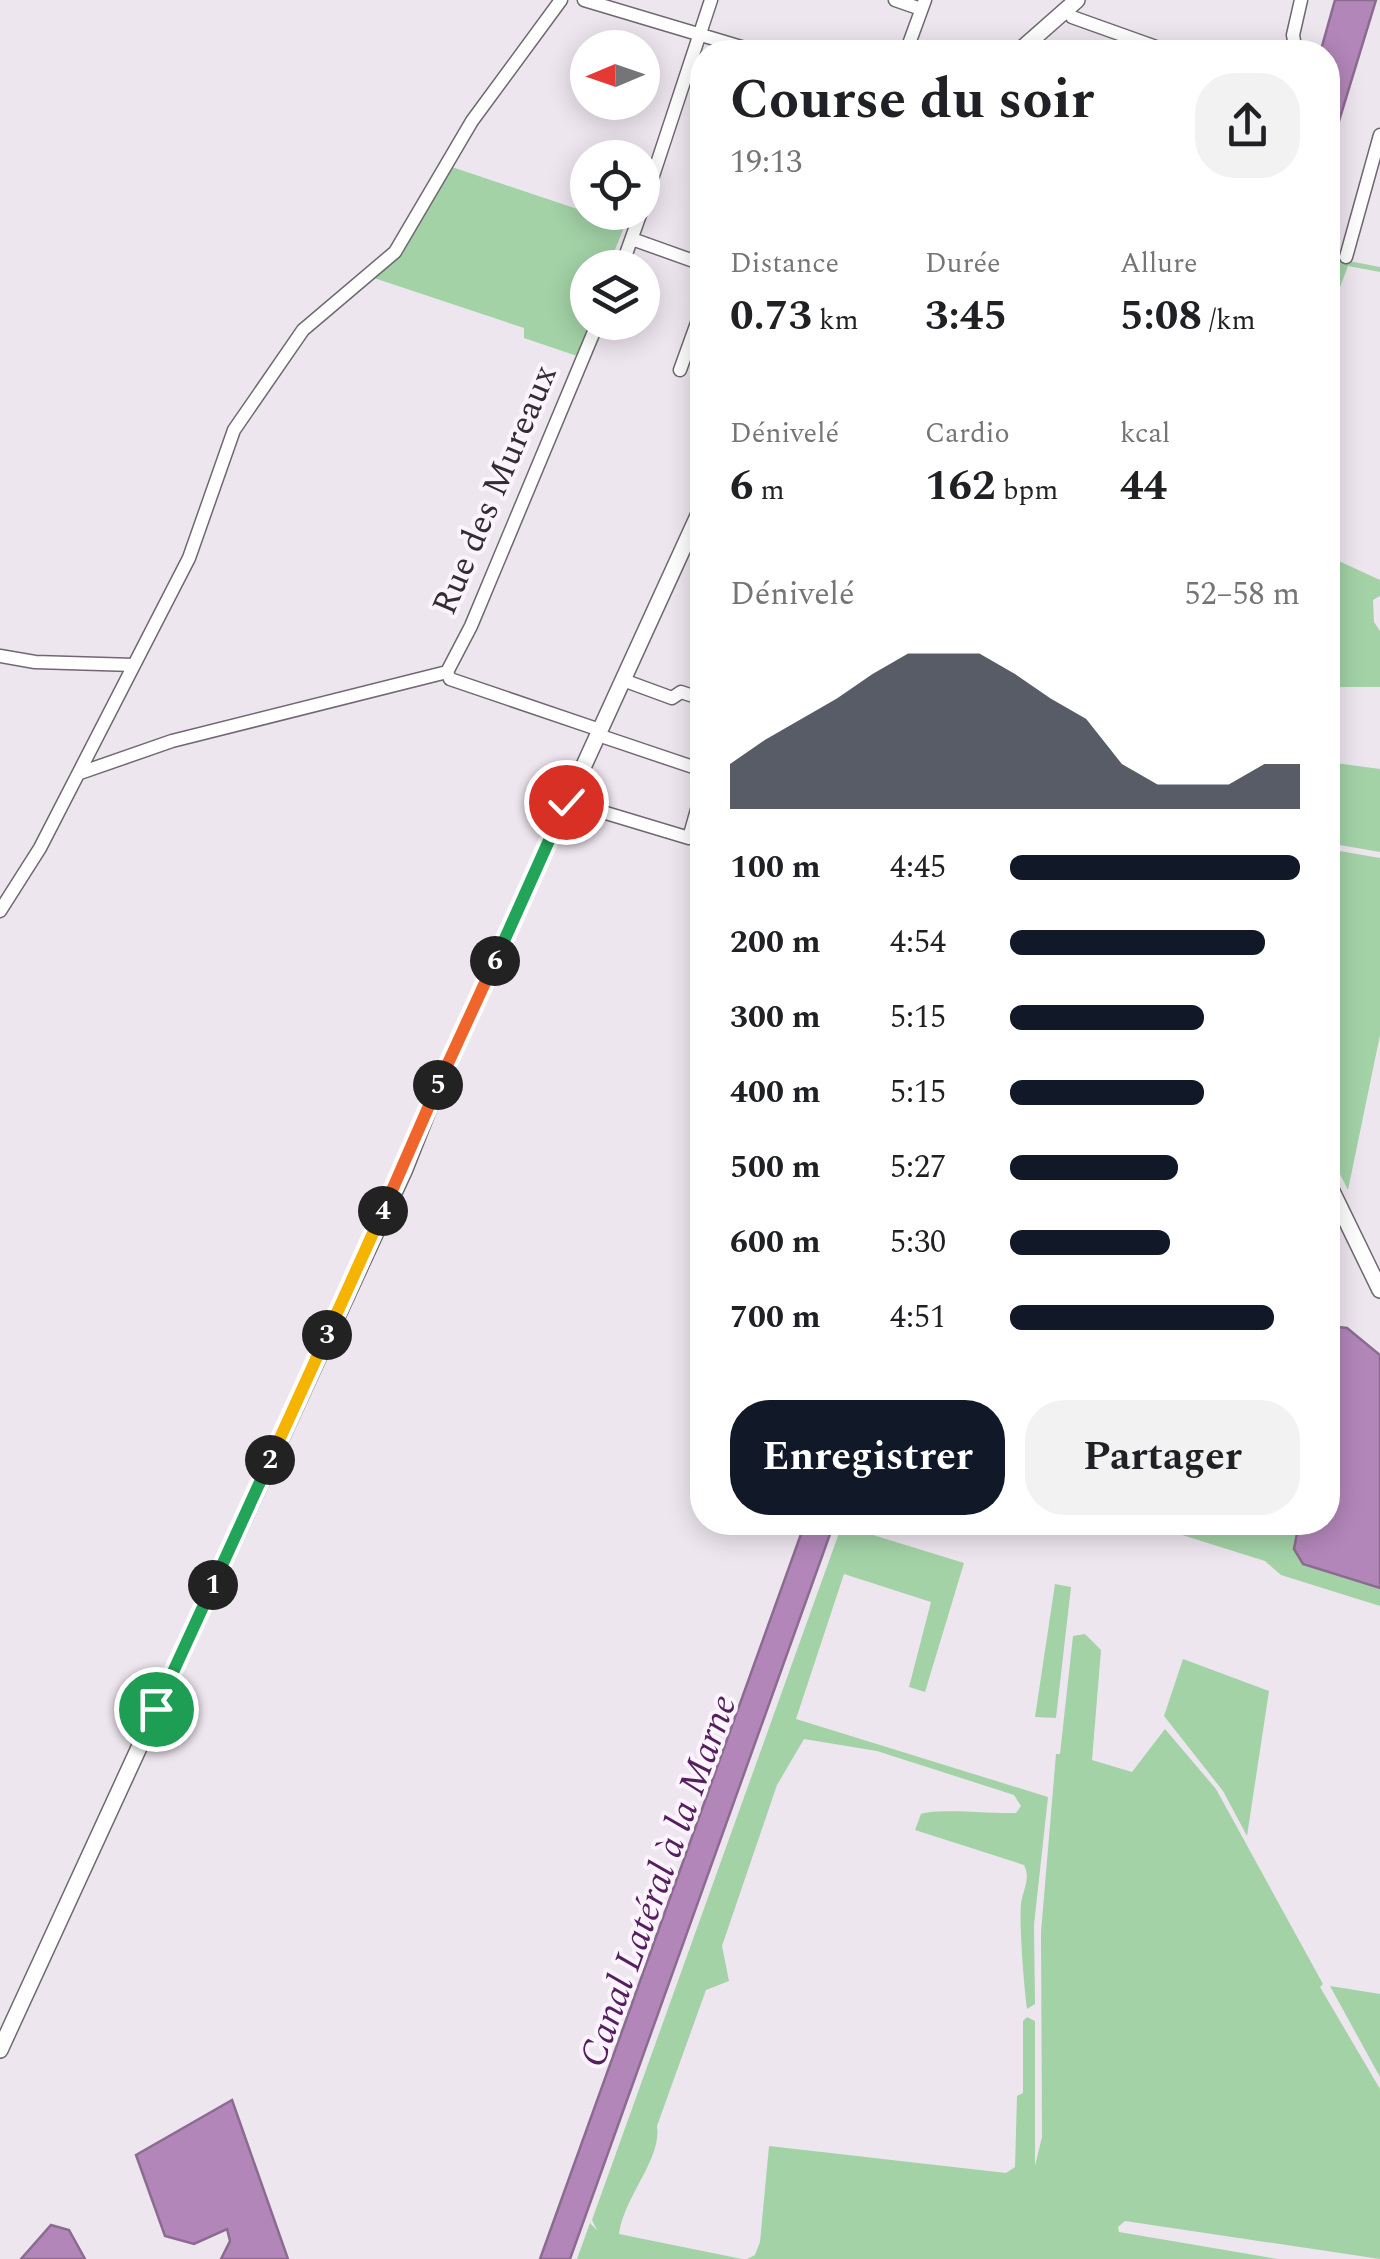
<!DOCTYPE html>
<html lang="fr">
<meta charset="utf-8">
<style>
body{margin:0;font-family:Spectral,serif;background:#f2f2f2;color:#202124;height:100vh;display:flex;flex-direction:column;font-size:38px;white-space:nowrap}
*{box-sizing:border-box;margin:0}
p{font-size:32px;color:#757577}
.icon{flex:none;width:55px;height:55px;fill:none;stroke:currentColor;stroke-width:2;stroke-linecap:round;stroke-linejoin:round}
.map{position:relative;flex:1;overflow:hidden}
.panel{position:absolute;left:690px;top:40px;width:650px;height:1495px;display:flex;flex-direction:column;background:#fff;border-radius:40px;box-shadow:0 5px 25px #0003}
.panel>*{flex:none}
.needle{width:65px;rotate:268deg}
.tools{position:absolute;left:570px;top:30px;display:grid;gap:20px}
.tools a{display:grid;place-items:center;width:90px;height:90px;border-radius:50%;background:#fff;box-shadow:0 5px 25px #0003;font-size:50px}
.pin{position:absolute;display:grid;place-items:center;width:85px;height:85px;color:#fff;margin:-42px;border:5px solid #fff;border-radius:50%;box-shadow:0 2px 10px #0007}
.km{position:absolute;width:50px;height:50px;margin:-25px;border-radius:50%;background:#222;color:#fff;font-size:28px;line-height:50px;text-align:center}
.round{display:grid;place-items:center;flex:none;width:105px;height:105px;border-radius:40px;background:#f2f2f2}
.headline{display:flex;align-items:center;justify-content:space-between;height:170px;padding:0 40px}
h1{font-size:55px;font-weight:700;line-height:75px}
.figures{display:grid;grid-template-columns:repeat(3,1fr);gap:15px;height:170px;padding:10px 40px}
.figures div{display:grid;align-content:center}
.figures b{font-size:42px;font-weight:700}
.figures small{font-size:28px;font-weight:400}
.figures p{font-size:28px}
.chart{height:280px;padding:20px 40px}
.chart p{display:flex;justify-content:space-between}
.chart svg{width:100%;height:180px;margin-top:10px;fill:#111827;opacity:.7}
.action{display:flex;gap:20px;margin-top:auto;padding:20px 40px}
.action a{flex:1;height:115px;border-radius:40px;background:#111827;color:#fff;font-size:40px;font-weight:700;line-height:115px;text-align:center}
.action a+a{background:#f2f2f2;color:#202124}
ul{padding:0 40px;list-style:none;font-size:32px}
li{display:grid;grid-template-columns:160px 120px 1fr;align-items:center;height:75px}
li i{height:25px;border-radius:12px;background:#111827}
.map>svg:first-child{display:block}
</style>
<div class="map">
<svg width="1380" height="2259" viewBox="0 0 1380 2259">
<rect width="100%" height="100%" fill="#eee6ef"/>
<path fill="#a3d2a7" d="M449 166 625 225 608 267 588 268V322L592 323 577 356 524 338V328L371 277 405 248Z
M1328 257 1380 267V272L1348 266 1328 319Z
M1328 556 1380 580V596L1373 600 1374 622 1380 631V687H1328V692Z
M1328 762 1380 769V852L1328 843Z
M1328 849 1380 858V1035L1348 1190 1328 1150Z
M843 1522 863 1523 860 1531 964 1563 925 1692 909 1687 931 1602 844 1574 796 1719 1048 1797 1034 1925 1035 2004 1027 2009C1024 1986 1019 1925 1021 1904 1023 1889 1031 1879 1024 1865L915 1830 921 1814C938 1808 991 1814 1016 1813L1021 1806 1014 1795 877 1751 804 1739 777 1785 722 1946 729 1981 706 1990 657 2126C662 2159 624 2196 619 2234L742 2259H577L590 2223 597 2230 592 2220Z
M1144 1523H1299L1294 1549 1380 1585V1606L1281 1575 1265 1561Z
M1055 1584 1071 1587 1056 1718 1035 1717Z
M1085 1634 1101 1650 1092 1760 1132 1772 1165 1729 1216 1789 1323 1984 1320 1987 1380 2089V2259L1125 2221 1118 2227 1119 2232 1278 2259H747L755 2255 760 2242 769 2146 1006 2173 1015 2167 1017 2096 1023 2093V2021L1027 2017 1035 2021V2166L1042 2137 1041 1932 1056 1754H1060L1073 1636Z
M1183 1659 1269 1691 1247 1836 1223 1791 1164 1716Z
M1330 1986 1380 1994V2077Z"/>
<path fill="#b286b9" stroke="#8b6c90" stroke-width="2.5" d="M1335 0H1376L1328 157V52L1321 50Z
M1328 1326 1347 1328 1380 1355V1588L1303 1564 1294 1549 1299 1523 1328 1522Z
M805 1523H834L570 2259H540Z
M232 2100 288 2259H221L230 2241 227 2229 194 2244 165 2236 136 2155Z
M51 2225 69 2230 85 2259H21Z"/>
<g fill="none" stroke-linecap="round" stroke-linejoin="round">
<defs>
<path id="minor" d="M584 0 758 52
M895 0 921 9
M1072 17 1170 52
M906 52 925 0
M1296 52 1293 35 1301 0
M642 209 711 0
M632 239 702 264
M1346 257 1380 135
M621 268 641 212
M598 322 471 626 447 672 450 679 600 730
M680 370 702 309
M0 656 35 662 134 665
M623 680 672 698 681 692 702 699
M598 735 702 770
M80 773 172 741 447 672
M566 801 689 838 702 792
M0 911 40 848 189 558 234 430 303 330 395 252 472 121 561 0"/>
<path id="major" d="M1018 52 1077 0
M432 1098 702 507
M1328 1183 1380 1290
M0 2050 405 1169 435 1093"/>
</defs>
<use href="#minor" stroke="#6f6870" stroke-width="15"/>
<use href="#major" stroke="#6f6870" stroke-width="18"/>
<use href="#minor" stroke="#fff" stroke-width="12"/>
<use href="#major" stroke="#fff" stroke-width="15"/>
</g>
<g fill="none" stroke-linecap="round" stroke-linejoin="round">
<defs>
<path id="split-1" d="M156 1709 213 1585"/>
<path id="split-2" d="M213 1585 270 1460"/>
<path id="split-3" d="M270 1460 327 1335"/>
<path id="split-4" d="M327 1335 383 1211"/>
<path id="split-5" d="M383 1211 438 1085"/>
<path id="split-6" d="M438 1085 495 961"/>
<path id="split-7" d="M495 961 551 836"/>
<path id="split-8" d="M551 836 566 802"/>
</defs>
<use href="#split-1" stroke="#fff" stroke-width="20"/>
<use href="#split-2" stroke="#fff" stroke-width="20"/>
<use href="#split-3" stroke="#fff" stroke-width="20"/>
<use href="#split-4" stroke="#fff" stroke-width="20"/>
<use href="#split-5" stroke="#fff" stroke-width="20"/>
<use href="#split-6" stroke="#fff" stroke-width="20"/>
<use href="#split-7" stroke="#fff" stroke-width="20"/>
<use href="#split-8" stroke="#fff" stroke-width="20"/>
<use href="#split-1" stroke="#22a559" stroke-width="12"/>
<use href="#split-2" stroke="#22a559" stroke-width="12"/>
<use href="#split-3" stroke="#f5b400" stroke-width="12"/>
<use href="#split-4" stroke="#f5b400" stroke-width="12"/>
<use href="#split-5" stroke="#f0652b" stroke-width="12"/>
<use href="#split-6" stroke="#f0652b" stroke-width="12"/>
<use href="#split-7" stroke="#22a559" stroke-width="12"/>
<use href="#split-8" stroke="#f5b400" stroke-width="12"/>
</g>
<g text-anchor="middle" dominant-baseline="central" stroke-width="8" stroke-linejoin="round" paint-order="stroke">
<g font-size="35" fill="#302e31" stroke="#fbf4fc">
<text transform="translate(495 490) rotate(-67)">Rue des Mureaux</text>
</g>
<g font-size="38" font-style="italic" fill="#551e5e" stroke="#fbf4fc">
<text transform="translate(659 1881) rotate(-70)">Canal Latéral à la Marne</text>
</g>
</g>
</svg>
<div class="tools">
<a><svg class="needle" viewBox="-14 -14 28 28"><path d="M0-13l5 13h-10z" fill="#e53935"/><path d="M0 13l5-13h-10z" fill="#757577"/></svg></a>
<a><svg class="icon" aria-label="locate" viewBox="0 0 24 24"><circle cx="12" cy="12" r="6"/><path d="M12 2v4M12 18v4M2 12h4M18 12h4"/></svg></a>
<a><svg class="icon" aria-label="layers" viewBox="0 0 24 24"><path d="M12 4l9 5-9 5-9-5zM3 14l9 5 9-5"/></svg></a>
</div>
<div class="pin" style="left:156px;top:1709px;background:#1e9e55"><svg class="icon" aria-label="arrive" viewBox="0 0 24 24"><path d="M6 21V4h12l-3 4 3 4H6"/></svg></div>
<div class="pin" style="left:566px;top:802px;background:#d93025"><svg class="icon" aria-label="check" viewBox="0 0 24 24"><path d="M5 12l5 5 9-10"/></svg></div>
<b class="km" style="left:213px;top:1585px">1</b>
<b class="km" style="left:270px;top:1460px">2</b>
<b class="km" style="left:327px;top:1335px">3</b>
<b class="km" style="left:383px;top:1211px">4</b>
<b class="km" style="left:438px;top:1085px">5</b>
<b class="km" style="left:495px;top:961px">6</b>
<section class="panel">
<div class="headline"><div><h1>Course du soir</h1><p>19:13</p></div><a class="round"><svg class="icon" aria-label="share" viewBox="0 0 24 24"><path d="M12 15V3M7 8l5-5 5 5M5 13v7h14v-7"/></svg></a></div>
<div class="figures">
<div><p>Distance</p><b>0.73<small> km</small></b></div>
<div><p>Durée</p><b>3:45</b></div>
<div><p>Allure</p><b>5:08<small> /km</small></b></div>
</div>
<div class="figures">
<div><p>Dénivelé</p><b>6<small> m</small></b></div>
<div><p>Cardio</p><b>162<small> bpm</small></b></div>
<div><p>kcal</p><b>44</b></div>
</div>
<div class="chart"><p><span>Dénivelé</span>52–58 m</p>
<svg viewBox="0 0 160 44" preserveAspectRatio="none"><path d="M0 44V33L10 27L20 22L30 17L40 11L50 6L60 6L70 6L80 11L90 17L100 22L110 33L120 38L130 38L140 38L150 33L160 33V44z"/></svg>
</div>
<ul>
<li><b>100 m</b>4:45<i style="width:100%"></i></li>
<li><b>200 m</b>4:54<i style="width:88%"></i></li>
<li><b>300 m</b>5:15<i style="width:67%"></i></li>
<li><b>400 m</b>5:15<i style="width:67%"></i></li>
<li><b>500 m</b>5:27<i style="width:58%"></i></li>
<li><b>600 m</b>5:30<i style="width:55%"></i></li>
<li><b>700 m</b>4:51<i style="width:91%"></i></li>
</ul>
<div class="action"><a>Enregistrer</a><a>Partager</a></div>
</section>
</div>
